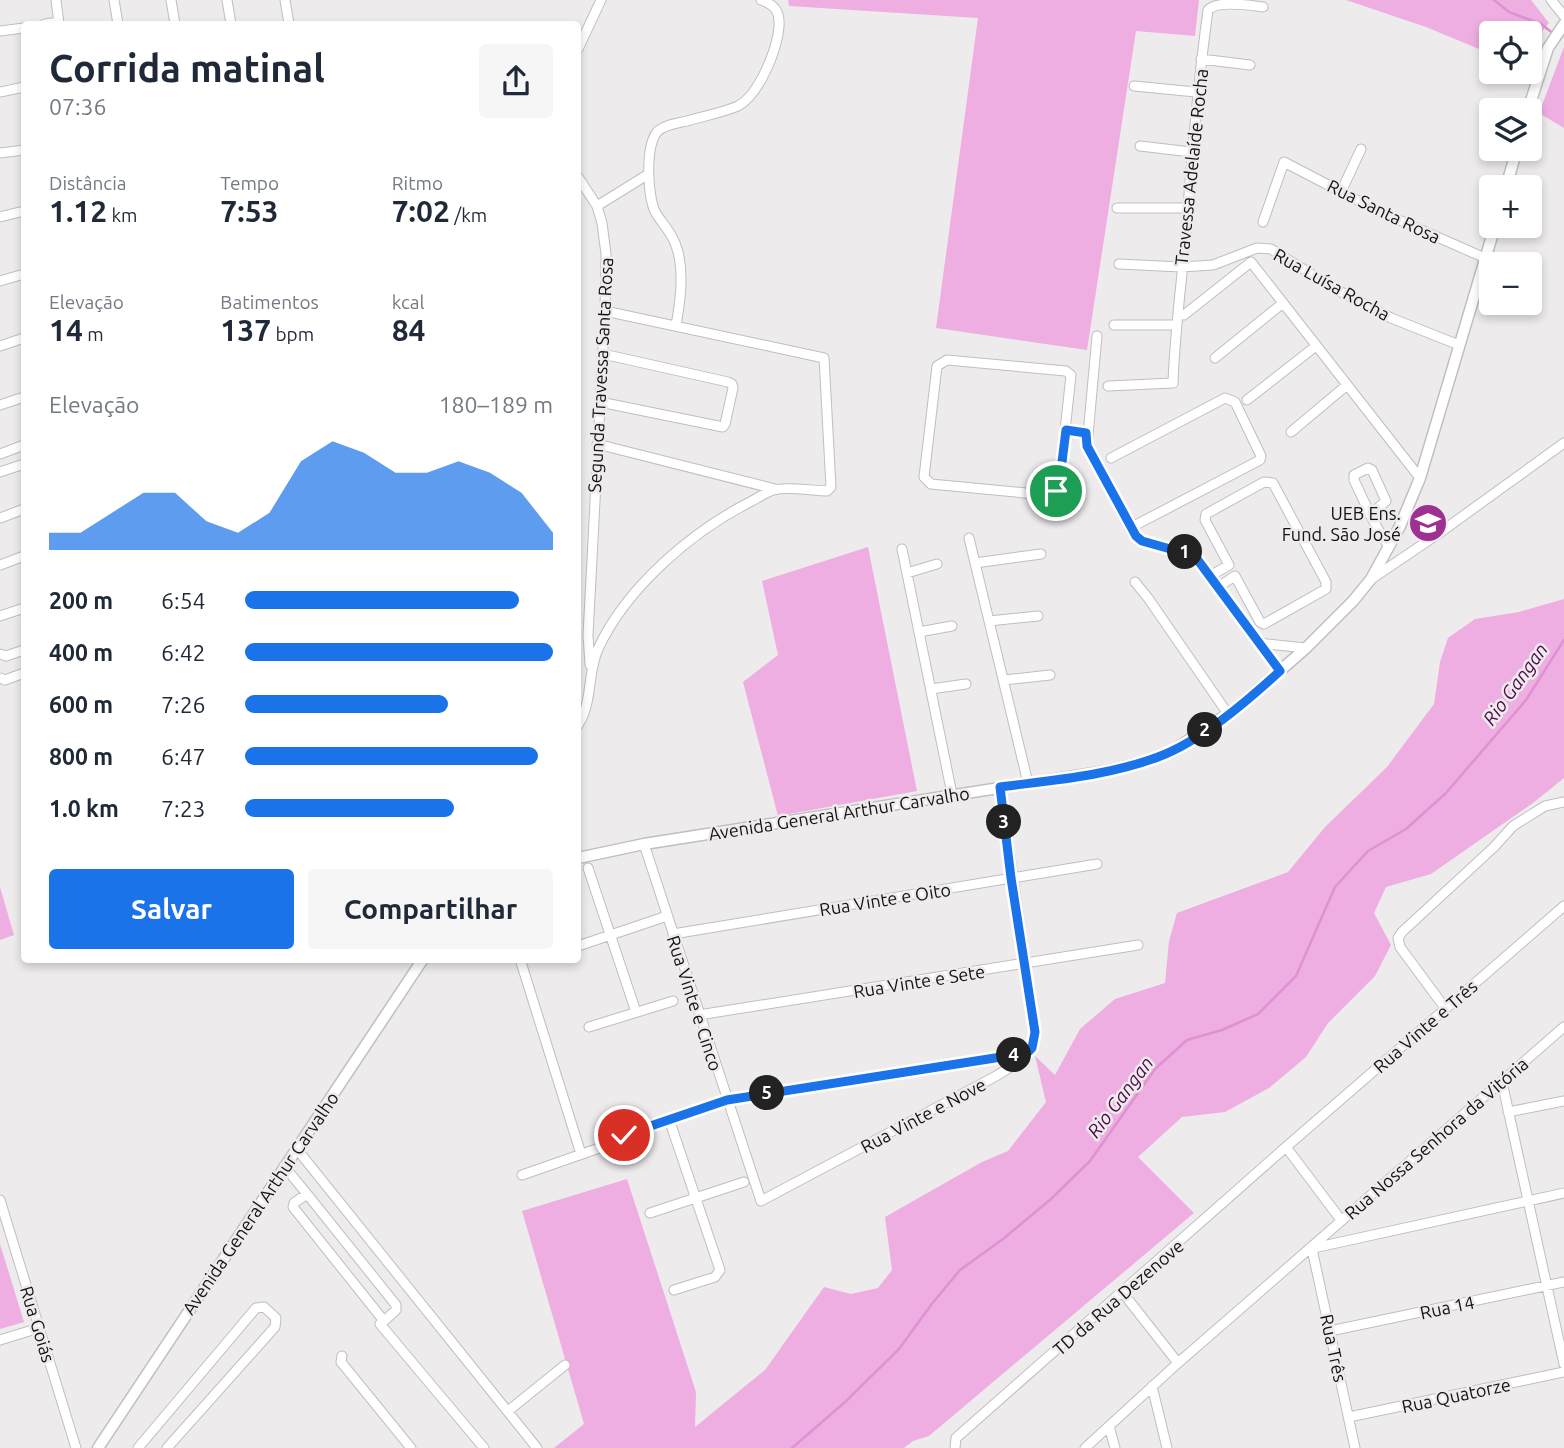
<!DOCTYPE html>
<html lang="pt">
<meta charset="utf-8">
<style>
body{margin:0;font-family:Ubuntu,sans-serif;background:#f6f6f7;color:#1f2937;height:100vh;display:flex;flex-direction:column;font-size:26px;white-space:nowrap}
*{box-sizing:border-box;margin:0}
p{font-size:23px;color:#747a83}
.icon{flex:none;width:38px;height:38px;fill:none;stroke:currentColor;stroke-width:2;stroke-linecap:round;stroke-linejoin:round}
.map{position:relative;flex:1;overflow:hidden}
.side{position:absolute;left:21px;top:21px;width:560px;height:942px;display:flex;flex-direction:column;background:#fff;border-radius:7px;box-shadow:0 4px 10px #0003}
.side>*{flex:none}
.fabs{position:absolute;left:1479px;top:21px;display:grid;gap:14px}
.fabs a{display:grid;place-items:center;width:63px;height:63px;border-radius:7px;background:#fff;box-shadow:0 4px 10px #0003;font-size:35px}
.pin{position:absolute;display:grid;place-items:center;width:60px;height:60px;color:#fff;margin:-30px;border:4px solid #fff;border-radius:50%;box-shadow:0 2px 7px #0007}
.km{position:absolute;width:35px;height:35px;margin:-18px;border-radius:50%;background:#222;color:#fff;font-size:19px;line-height:35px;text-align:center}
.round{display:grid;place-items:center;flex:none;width:74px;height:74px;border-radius:7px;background:#f6f6f7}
.headline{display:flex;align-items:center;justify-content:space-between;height:119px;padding:0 28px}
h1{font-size:38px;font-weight:700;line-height:52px}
.stats{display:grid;grid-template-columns:repeat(3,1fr);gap:10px;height:119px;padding:7px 28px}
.stats div{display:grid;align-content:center}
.stats b{font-size:30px;font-weight:700}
.stats small{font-size:19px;font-weight:400}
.stats p{font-size:19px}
.chart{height:196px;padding:14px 28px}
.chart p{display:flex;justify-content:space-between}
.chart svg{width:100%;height:126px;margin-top:7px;fill:#1a73e8;opacity:.7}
.action{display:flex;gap:14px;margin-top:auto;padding:14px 28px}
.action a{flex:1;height:80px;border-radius:7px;background:#1a73e8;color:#fff;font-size:28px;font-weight:700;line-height:80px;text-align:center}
.action a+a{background:#f6f6f7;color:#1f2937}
ul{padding:0 28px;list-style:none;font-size:23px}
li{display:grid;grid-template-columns:112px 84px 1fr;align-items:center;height:52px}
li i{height:18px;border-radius:9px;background:#1a73e8}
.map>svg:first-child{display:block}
</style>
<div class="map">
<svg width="1564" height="1448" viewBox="0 0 1564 1448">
<rect width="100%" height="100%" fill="#eeebed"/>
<path fill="#eeaee2" d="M788 0H1199L1195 36 1136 31 1087 350 936 328 978 18 789 6Z
M1346 0H1531L1549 23 1530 46V33H1491V54L1426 27Z
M1564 47V128L1539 113Z
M868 547 917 791 778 816 743 682 778 655 762 581Z
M1564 599V778L1533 803 1431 874 1386 887 1374 913 1391 945 1375 976 1328 1023 1306 1057 1269 1088 1225 1112 1182 1117 1138 1157 1194 1213 929 1436 913 1441 904 1448H554L584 1424 522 1211 627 1179 696 1392 695 1427 765 1370 824 1287 851 1294 878 1288 892 1270 885 1217 982 1162 1008 1151 1046 1102 1035 1056 1055 1075 1080 1029 1115 999 1165 983 1169 941 1177 913 1288 872 1325 827 1387 767 1434 704 1440 662 1448 638 1475 619 1519 612Z
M0 887 14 935 0 940Z
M0 1244 24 1322 0 1329Z"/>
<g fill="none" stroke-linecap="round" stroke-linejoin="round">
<path stroke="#df91d2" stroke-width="2.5" d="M1494 0 1509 12 1541 24 1554 34
M792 1448 845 1402 899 1349 931 1305 960 1270 1003 1239 1051 1199 1090 1161 1155 1069 1187 1040 1222 1030 1258 1014 1296 976 1335 887 1368 851 1406 829 1446 793 1526 700 1564 640"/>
<defs>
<path id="minor" d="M56 0 59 24
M114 0 118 24
M171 0 175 24
M227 0 231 24
M285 0 289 24
M1551 0 1564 16
M45 24 59 22
M0 31 24 28
M578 49 601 0
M1201 59 1250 65
M1134 86 1196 92
M0 92 24 87
M1140 146 1191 152
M0 153 24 150
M578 177 597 206 602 223 606 254 605 311 588 635 590 665
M1341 192 1361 149
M597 206 647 175
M1117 208H1188
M0 217 24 211
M1263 222 1284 162 1374 209 1485 258
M1119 264 1181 267 1213 265 1257 248 1271 249 1335 289 1391 318 1459 345
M0 281 24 274
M1184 315 1251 262 1420 478
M1114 325H1175
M676 326C680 302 684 276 678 252 674 236 666 228 657 215 647 200 645 147 657 132 663 125 678 123 687 121 703 116 722 113 738 106 759 95 777 50 779 27 780 11 775 5 761 0
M1097 336 1087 446 1132 532C1148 550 1178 545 1197 559L1280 671
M0 346 24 338
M1215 358 1283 303
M947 360 1066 371 1071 375 1059 486 1056 491 1046 495 931 484 924 477 937 366Z
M1108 386 1173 383C1175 324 1184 266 1188 207 1193 141 1199 76 1208 10 1217 0 1248 5 1263 7
M1247 400 1316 346
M600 402 723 427 725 424 733 388 732 384 728 382 603 354
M0 405 24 397
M1291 432 1347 385
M597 444 775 489
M0 454 24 445
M1111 458 1225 398 1235 402 1261 456 1260 460 1130 528
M0 472 24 464
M1370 515 1386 501 1372 470 1368 468 1354 475V480C1365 503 1374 526 1389 546
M0 518 24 509
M969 538 1028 783
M902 549 952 794
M975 563 1041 554
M0 565 24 556
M907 573 937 564
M1210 576 1229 565 1205 520 1206 514 1264 482 1273 483 1326 582V589L1264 624 1260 622 1235 576 1218 587
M1373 578 1438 534 1564 443
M1135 582 1148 598 1228 714
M0 616 24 608
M989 621 1038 616
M919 632 952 626
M1258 643 1306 648
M0 654 6 656 24 650
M0 678 5 680 24 673
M1004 680 1050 675
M931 689 966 684
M578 725C593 702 587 674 598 649 626 588 691 532 750 502 758 498 766 492 774 490 787 486 813 491 827 491L831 487 824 358 605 311
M644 844 761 1201 996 1076C1014 1065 1034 1055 1035 1032L1000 787
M588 868 636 1012
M673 934 1097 864
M578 946 667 916
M520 959 581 1154
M1445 1008 1400 947 1398 938 1402 932 1494 847 1513 826 1545 806 1564 802
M699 1015 1138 945
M589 1027 673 1001
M1502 1082 1564 1364
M1508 1112 1564 1101
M669 1119 720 1270 715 1277 674 1290
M624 1135 727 1099 1026 1053
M1286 1147 1341 1220
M296 1148 537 1448
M284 1166 307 1194 396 1305V1310L384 1321 293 1207 294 1203 307 1194
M522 1175 608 1145
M0 1200 76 1448
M650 1213 744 1182
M1309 1249 1564 1193
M1312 1249 1355 1448
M1123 1293 1178 1363
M380 1324 484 1448
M1330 1331 1564 1282
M0 1340 39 1328
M342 1356 341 1362 411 1448
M1152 1386 1167 1448
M508 1411 565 1365
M1349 1417 1564 1372
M1109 1426 1115 1448
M138 1448 256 1308 264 1307 276 1318 275 1327 167 1448
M955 1448 956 1438 1286 1147 1564 906
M1085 1448 1178 1363 1564 1027"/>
<path id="major" d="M1528 110 1548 48 1564 24
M1506 187 1517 149
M578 858 644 844 1107 771 1144 762 1171 752 1237 708 1306 648 1353 601 1371 579 1400 526 1420 478 1495 226
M98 1448 423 959"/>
</defs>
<use href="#minor" stroke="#c1bdc0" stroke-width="11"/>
<use href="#major" stroke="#c1bdc0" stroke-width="13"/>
<use href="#minor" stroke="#fff" stroke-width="9"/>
<use href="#major" stroke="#fff" stroke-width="10"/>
</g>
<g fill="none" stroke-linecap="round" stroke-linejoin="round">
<defs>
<path id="route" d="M624 1135 727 1100 1027 1053 1032 1048 1035 1032 1011 878 1000 787C1053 780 1107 776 1158 757 1201 741 1246 702 1280 671L1197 559 1188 554 1142 541 1136 536 1087 446 1086 433 1066 430 1059 486 1056 491"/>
</defs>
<use href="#route" stroke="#fff" stroke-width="14"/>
<use href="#route" stroke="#1a73e8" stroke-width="9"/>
</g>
<defs>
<symbol id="school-disc" viewBox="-11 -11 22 22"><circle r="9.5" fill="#9d3090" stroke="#eeebed"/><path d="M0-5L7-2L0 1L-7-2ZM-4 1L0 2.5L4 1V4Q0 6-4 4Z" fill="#fff"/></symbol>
</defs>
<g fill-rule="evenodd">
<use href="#school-disc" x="1406" y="501" width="44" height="44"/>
</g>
<g text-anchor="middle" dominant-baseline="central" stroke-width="5" stroke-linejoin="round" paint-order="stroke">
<g font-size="18" fill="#141314" stroke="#eeebed">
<text transform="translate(1191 167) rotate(-84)">Travessa Adelaíde Rocha</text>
<text transform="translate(1384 211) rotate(26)">Rua Santa Rosa</text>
<text transform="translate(1332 284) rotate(29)">Rua Luísa Rocha</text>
<text transform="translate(600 375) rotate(-87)">Segunda Travessa Santa Rosa</text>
<text transform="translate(839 813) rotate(-9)">Avenida General Arthur Carvalho</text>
<text transform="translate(885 899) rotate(-9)">Rua Vinte e Oito</text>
<text transform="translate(919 981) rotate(-9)">Rua Vinte e Sete</text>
<text transform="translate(695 1003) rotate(72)">Rua Vinte e Cinco</text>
<text transform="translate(1425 1026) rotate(-41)">Rua Vinte e Três</text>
<text transform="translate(923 1115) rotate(-28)">Rua Vinte e Nove</text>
<text transform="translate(1436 1138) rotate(-41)">Rua Nossa Senhora da Vitória</text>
<text transform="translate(260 1203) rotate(-56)">Avenida General Arthur Carvalho</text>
<text transform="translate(1118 1297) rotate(-41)">TD da Rua Dezenove</text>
<text transform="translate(1447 1307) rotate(-12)">Rua 14</text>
<text transform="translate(38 1324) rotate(73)">Rua Goiás</text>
<text transform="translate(1334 1348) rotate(78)">Rua Três</text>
<text transform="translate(1456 1395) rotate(-12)">Rua Quatorze</text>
</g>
<g font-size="18" fill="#141314" stroke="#eeebed" text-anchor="end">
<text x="1401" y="513">UEB Ens.<tspan x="1401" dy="21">Fund. São José</tspan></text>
</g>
<g font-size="19" font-style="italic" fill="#4f0948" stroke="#eeebed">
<text transform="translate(1515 684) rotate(-54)">Rio Gangan</text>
<text transform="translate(1120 1097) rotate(-53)">Rio Gangan</text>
</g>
</g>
</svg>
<div class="fabs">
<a><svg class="icon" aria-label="locate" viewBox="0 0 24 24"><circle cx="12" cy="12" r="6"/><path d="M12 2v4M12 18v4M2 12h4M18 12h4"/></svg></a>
<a><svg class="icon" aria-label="layers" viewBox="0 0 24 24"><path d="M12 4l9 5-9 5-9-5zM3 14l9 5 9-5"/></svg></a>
<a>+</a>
<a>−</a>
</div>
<div class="pin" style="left:1056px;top:491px;background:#1e9e55"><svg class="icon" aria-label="arrive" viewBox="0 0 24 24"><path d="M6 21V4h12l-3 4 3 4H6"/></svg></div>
<div class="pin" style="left:624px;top:1135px;background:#d93025"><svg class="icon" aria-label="check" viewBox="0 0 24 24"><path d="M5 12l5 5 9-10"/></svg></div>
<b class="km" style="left:1185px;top:552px">1</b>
<b class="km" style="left:1205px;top:730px">2</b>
<b class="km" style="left:1004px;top:822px">3</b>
<b class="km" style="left:1014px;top:1055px">4</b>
<b class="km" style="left:767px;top:1093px">5</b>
<section class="side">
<div class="headline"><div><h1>Corrida matinal</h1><p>07:36</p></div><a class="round"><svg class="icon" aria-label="share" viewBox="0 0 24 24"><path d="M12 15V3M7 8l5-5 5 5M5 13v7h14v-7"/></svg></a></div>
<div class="stats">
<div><p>Distância</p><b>1.12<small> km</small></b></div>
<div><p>Tempo</p><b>7:53</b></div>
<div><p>Ritmo</p><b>7:02<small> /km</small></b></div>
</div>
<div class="stats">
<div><p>Elevação</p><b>14<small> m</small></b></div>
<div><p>Batimentos</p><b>137<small> bpm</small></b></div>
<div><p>kcal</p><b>84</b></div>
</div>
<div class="chart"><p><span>Elevação</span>180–189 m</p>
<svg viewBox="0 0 160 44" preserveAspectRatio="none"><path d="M0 44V38L10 38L20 31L30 24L40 24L50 34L60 38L70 31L80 13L90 6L100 10L110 17L120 17L130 13L140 17L150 24L160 38V44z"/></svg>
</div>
<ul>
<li><b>200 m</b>6:54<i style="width:89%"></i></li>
<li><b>400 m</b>6:42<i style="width:100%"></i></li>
<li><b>600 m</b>7:26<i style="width:66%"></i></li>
<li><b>800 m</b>6:47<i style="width:95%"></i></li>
<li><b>1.0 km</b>7:23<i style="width:68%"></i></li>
</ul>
<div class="action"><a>Salvar</a><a>Compartilhar</a></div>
</section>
</div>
